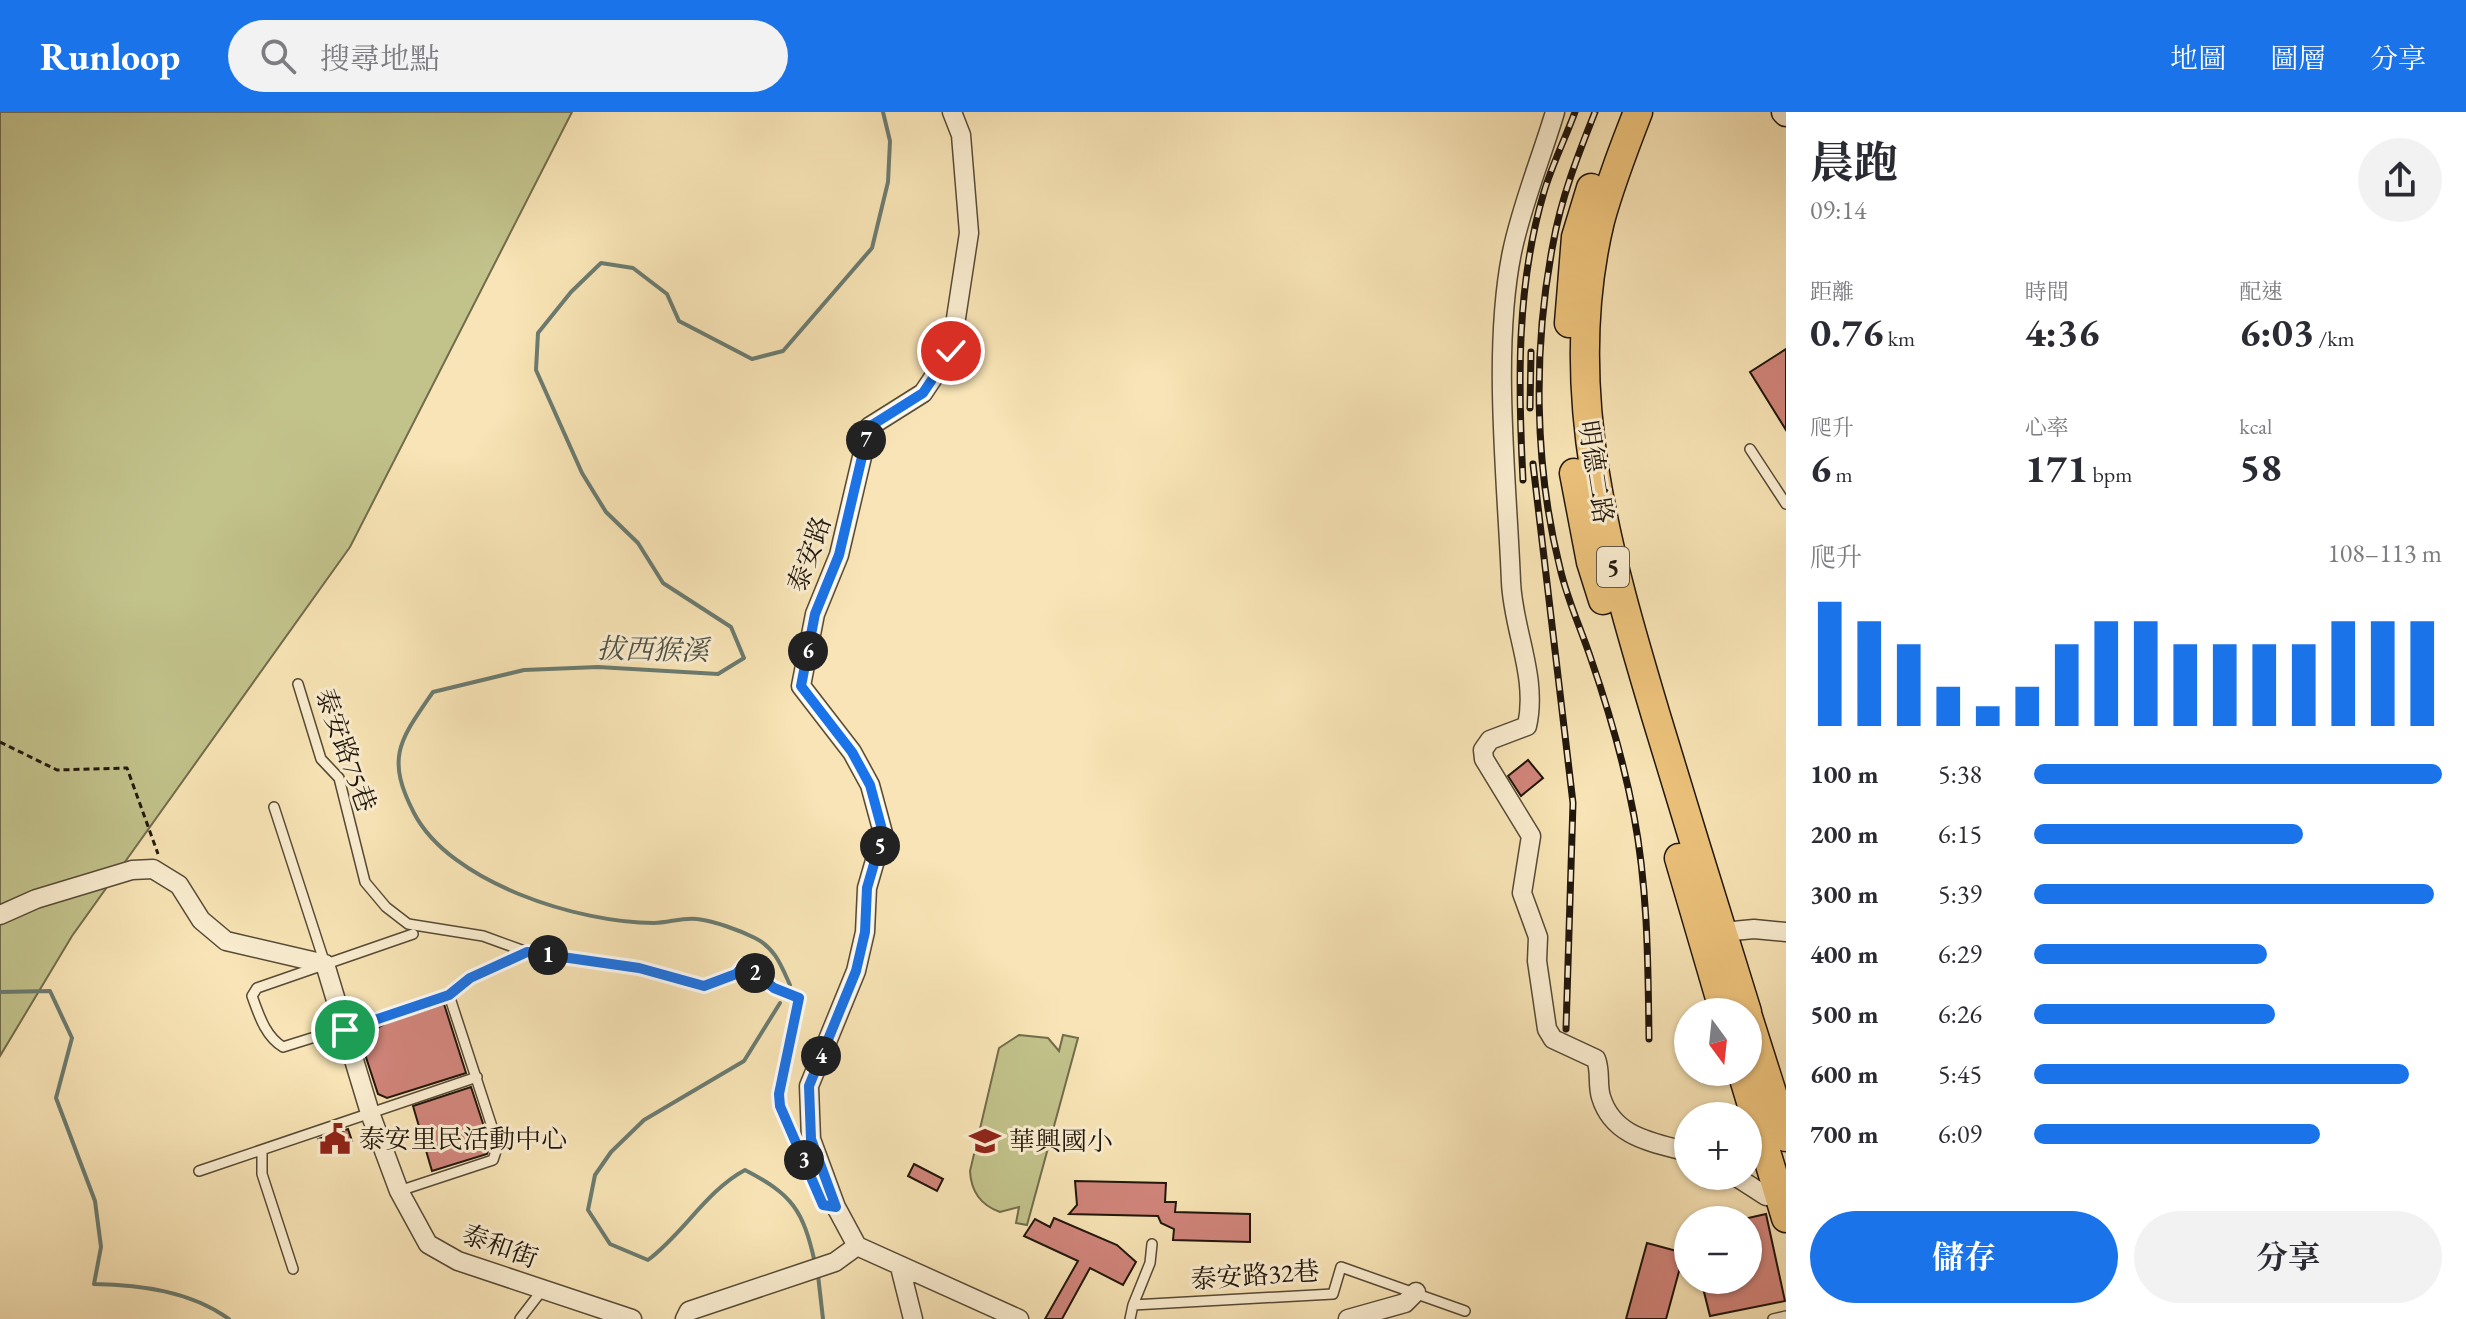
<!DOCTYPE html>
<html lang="zh-TW">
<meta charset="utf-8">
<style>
body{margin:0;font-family:"EB Garamond","Noto Serif TC",serif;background:#f2f2f3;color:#2b2b33;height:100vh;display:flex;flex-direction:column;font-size:30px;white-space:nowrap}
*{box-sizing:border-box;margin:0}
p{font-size:26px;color:#7c7c81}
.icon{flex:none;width:44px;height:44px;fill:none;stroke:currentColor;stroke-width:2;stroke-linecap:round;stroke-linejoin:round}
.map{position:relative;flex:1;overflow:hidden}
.drawer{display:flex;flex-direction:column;background:#fff;width:680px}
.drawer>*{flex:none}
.needle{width:52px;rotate:165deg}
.fabs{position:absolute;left:1674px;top:886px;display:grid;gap:16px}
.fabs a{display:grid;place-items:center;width:88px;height:88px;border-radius:50%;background:#fff;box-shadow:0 2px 6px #0004;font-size:40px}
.pin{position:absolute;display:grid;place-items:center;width:68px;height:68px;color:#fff;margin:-34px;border:4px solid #fff;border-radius:50%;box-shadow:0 2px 8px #0007}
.km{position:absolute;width:40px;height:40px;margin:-20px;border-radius:50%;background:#222;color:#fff;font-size:22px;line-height:40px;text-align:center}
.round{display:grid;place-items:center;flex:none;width:84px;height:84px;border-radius:42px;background:#f2f2f3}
.overview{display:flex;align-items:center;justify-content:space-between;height:136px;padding:0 24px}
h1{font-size:44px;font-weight:700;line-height:60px}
.metrics{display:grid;grid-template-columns:repeat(3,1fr);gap:12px;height:136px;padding:8px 24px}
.metrics div{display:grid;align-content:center}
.metrics b{font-size:40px;font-weight:700}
.metrics small{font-size:22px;font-weight:400}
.metrics p{font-size:22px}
.chart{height:224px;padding:16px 24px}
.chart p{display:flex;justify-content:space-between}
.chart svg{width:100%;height:144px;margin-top:8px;stroke:#1a73e8;stroke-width:6}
.primary-button{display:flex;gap:16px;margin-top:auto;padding:16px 24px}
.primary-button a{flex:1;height:92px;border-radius:48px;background:#1a73e8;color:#fff;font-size:32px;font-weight:700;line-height:92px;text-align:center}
.primary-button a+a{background:#f2f2f3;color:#2b2b33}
ul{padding:0 24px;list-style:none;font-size:26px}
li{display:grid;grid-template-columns:128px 96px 1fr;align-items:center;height:60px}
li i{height:20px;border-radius:10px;background:#1a73e8}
header{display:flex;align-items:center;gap:48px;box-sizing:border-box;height:112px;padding:0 40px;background:#1a73e8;color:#fff}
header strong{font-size:38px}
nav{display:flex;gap:44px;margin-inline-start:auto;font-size:28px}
.search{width:560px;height:72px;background:#f2f2f3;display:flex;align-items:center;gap:20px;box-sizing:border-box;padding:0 28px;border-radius:44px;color:#7c7c81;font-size:30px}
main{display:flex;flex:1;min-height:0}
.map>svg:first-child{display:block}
</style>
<header>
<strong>Runloop</strong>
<div class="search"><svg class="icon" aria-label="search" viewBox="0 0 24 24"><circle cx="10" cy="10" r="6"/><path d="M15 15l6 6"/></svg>搜尋地點</div>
<nav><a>地圖</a><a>圖層</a><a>分享</a></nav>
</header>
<main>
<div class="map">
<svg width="1786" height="1207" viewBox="0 0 1786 1207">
<rect width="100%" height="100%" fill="#f8e4b6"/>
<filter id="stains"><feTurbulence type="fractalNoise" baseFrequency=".0025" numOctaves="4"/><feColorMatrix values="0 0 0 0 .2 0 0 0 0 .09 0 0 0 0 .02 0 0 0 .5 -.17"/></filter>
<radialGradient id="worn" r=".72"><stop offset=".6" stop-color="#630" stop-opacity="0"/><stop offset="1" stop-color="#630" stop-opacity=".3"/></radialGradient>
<path fill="#c2c28b" stroke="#716c4c" stroke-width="2" d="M0 0H572L350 435 72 824 0 944Z
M1019 923 1048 926 1059 939 1063 923 1078 926 1027 1113 1016 1111 1019 1095 1000 1100C980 1093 971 1079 970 1059L999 936Z"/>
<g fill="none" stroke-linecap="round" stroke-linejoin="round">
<path stroke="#6b7b70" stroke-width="4" d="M790 873C781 853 775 836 755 826 739 818 714 809 697 807 683 805 668 811 654 811 579 811 450 771 414 701 385 645 400 628 433 580L524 558 598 555 718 562 744 546 731 515 663 471 638 431 606 400 582 361 536 258 538 221 571 180 601 151 633 156 667 182 679 209 752 247 783 239 872 136 888 70 890 29 883 0
M0 880 50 879 72 926 56 986 95 1089 101 1135 94 1172C141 1173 190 1179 229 1207
M780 891 744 949 644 1008 611 1040 595 1063 588 1098 610 1132 648 1148C684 1121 706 1079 745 1058 793 1083 803 1098 815 1151
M818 1163 823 1207"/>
</g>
<path fill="#d1857b" stroke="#20160c" stroke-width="2" d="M1786 237V318L1750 260Z
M1528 648 1543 666 1521 684 1508 664Z
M444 892 466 961 387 986 378 982 361 930 364 924 388 910Z
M471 975 490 1033 487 1042 432 1059 413 994Z
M348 1017 352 1029 323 1039 318 1027Z
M914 1052 943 1067 937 1079 908 1064Z
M1075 1069 1166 1071 1165 1090H1176L1175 1100 1250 1102V1130L1173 1128 1174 1117 1161 1111 1158 1104 1069 1102 1077 1093Z
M1766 1102 1785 1189 1710 1204 1701 1168H1748V1106Z
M1054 1106 1117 1133 1136 1150 1123 1173 1090 1156 1062 1207H1045L1078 1149 1024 1124 1035 1107 1050 1115Z
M1647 1131 1684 1141 1666 1207H1626Z"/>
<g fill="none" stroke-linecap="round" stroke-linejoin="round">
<defs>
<path id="lane" d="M1750 337 1786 392
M298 572 321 647 339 666 365 770 386 795 408 812 483 824 527 840 639 856 704 874 736 862 744 853 774 876 799 886 779 982 780 994 823 1093 835 1095
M274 695 325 852
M413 822 257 876 252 884C259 903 265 924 283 935L449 883 470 866 527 840
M262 1038V1062L293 1157
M199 1059 477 965
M399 1079 493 1048 498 1033 449 883
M1133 1193 1150 1151 1152 1132
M520 1207 543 1177
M1130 1207 1133 1193 1333 1182 1341 1155 1465 1199
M1773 1207 1786 1204"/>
<path id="street" d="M952 0 961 23 969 121 951 239 923 281 869 315 839 443 815 502 801 574 852 640 870 673 883 721 867 776 865 820 856 859 809 974 811 1027 836 1095 857 1134 1019 1207
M1555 0C1541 47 1522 92 1512 140 1492 238 1507 369 1511 470 1513 518 1538 565 1527 614L1490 628 1483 638 1484 647 1531 724 1522 781 1538 825 1537 849 1547 917 1553 927 1596 947C1601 960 1597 972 1601 985 1613 1025 1652 1030 1688 1040
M0 803 36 787 132 758 153 757 179 773 201 808 226 829 325 852 370 1001 399 1079 428 1132 458 1149 632 1207
M1712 821 1754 817 1786 820
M1735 1064 1766 1084
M900 1155 913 1207
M685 1207 689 1199 835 1150 857 1134
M1348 1207 1405 1191 1416 1180"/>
<path id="secondary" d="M1784 0 1786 2"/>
<path id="primary" d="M1638 0C1624 36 1610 72 1600 109 1559 278 1608 443 1656 604 1686 703 1716 801 1747 900
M1569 211 1576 125 1591 76
M1574 361 1591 450 1603 488
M1679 746 1724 900
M1748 905 1786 1025
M1742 960 1786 1106"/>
</defs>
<use href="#lane" stroke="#564a36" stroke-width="12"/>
<use href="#street" stroke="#564a36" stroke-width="21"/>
<use href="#secondary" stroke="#20160c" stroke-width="27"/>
<use href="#primary" stroke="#20160c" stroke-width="31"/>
<path stroke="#20160c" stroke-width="3" stroke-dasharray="6 4" stroke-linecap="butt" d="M0 630 57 658 127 656 158 742"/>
<use href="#lane" stroke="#faedd0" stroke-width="9"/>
<use href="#street" stroke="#faedd0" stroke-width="18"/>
<use href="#secondary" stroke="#faedd0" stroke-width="24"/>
<use href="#primary" stroke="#ecc27b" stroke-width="28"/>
<defs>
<path id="rail" d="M1595 0C1578 43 1561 86 1553 132 1533 236 1534 353 1560 456 1567 487 1581 517 1591 547 1609 599 1624 651 1634 704 1648 778 1648 853 1649 927
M1530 296 1531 240
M1533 352 1573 691 1566 917
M1523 368C1518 272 1516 174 1544 80 1552 53 1565 27 1575 0"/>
</defs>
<use href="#rail" stroke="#20160c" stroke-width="7"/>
<use href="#rail" stroke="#faedd0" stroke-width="4" stroke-dasharray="12" stroke-linecap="butt"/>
</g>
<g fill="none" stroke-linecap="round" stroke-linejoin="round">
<defs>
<path id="route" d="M345 918 449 883 470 866 527 840 639 856 704 874 736 862 744 853 774 876 799 886 779 982 780 994 823 1093 836 1095 811 1027 809 974 856 859 865 820 867 776 883 721 870 673 852 640 801 574 815 502 839 443 869 315 923 281 951 239"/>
</defs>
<use href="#route" stroke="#fff" stroke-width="16"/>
<use href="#route" stroke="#1a73e8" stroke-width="10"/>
</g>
<defs>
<symbol id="civic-bare" viewBox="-9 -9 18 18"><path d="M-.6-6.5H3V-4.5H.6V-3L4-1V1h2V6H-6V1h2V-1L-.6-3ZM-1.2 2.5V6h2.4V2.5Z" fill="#8f2418" stroke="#faedd0" stroke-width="2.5" paint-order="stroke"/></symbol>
<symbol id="school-bare" viewBox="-9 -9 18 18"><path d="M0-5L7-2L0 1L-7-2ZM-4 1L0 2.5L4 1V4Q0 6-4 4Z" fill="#8f2418" stroke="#faedd0" stroke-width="2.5" paint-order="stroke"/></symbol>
</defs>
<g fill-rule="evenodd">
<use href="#civic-bare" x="313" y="1005" width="44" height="44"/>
<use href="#school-bare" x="963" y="1007" width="44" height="44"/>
</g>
<g text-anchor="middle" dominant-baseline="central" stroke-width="6" stroke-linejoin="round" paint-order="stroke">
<rect fill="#faedd0" stroke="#615647" stroke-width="2" x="1597" y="435" width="32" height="40" rx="6"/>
<g font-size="24" font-weight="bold" fill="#20160c">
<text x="1613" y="455">5</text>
</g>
<g font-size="26" fill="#20160c" stroke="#faedd0">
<text transform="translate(1596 360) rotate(81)">明德二路</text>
<text transform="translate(809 442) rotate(-70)">泰安路</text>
<text transform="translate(346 638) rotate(70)">泰安路75巷</text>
<text transform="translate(500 1134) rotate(20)">泰和街</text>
<text transform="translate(1255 1163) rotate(-4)">泰安路32巷</text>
</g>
<g font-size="26" fill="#20160c" stroke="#faedd0" text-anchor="start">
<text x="359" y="1027">泰安里民活動中心</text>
<text x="1009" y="1029">華興國小</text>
</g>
<g font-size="28" font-style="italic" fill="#4c5146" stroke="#faedd0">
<text transform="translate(653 537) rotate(1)">拔西猴溪</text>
</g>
</g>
<rect width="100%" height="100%" filter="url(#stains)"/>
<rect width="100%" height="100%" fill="url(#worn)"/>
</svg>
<div class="fabs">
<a><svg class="needle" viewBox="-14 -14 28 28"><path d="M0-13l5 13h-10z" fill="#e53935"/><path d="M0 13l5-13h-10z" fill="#7c7c81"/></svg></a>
<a>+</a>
<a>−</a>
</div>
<div class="pin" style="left:345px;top:918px;background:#1e9e55"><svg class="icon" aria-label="arrive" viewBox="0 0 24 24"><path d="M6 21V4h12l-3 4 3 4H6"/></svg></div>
<div class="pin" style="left:951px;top:239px;background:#d93025"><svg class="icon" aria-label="check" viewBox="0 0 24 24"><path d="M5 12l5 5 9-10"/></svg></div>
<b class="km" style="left:548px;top:843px">1</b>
<b class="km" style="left:755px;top:861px">2</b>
<b class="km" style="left:804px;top:1048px">3</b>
<b class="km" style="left:821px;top:944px">4</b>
<b class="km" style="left:880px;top:734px">5</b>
<b class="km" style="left:808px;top:539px">6</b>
<b class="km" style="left:866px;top:328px">7</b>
</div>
<section class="drawer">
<div class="overview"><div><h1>晨跑</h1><p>09:14</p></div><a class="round"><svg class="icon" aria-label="share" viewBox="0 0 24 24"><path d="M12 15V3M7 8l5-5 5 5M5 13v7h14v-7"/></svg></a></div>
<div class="metrics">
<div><p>距離</p><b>0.76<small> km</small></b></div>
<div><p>時間</p><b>4:36</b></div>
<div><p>配速</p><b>6:03<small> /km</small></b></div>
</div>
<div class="metrics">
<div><p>爬升</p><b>6<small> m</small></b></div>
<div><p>心率</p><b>171<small> bpm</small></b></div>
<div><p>kcal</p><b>58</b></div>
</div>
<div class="chart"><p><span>爬升</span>108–113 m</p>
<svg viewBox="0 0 160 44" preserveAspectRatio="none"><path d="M5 44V6M15 44V12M25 44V19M35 44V32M45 44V38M55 44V32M65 44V19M75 44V12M85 44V12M95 44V19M105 44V19M115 44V19M125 44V19M135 44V12M145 44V12M155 44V12"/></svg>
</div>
<ul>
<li><b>100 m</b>5:38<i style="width:100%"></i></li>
<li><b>200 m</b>6:15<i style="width:66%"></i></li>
<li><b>300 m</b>5:39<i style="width:98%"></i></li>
<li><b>400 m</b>6:29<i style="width:57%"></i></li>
<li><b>500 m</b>6:26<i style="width:59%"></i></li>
<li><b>600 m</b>5:45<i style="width:92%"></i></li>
<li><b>700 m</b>6:09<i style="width:70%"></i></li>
</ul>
<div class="primary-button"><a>儲存</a><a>分享</a></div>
</section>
</main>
